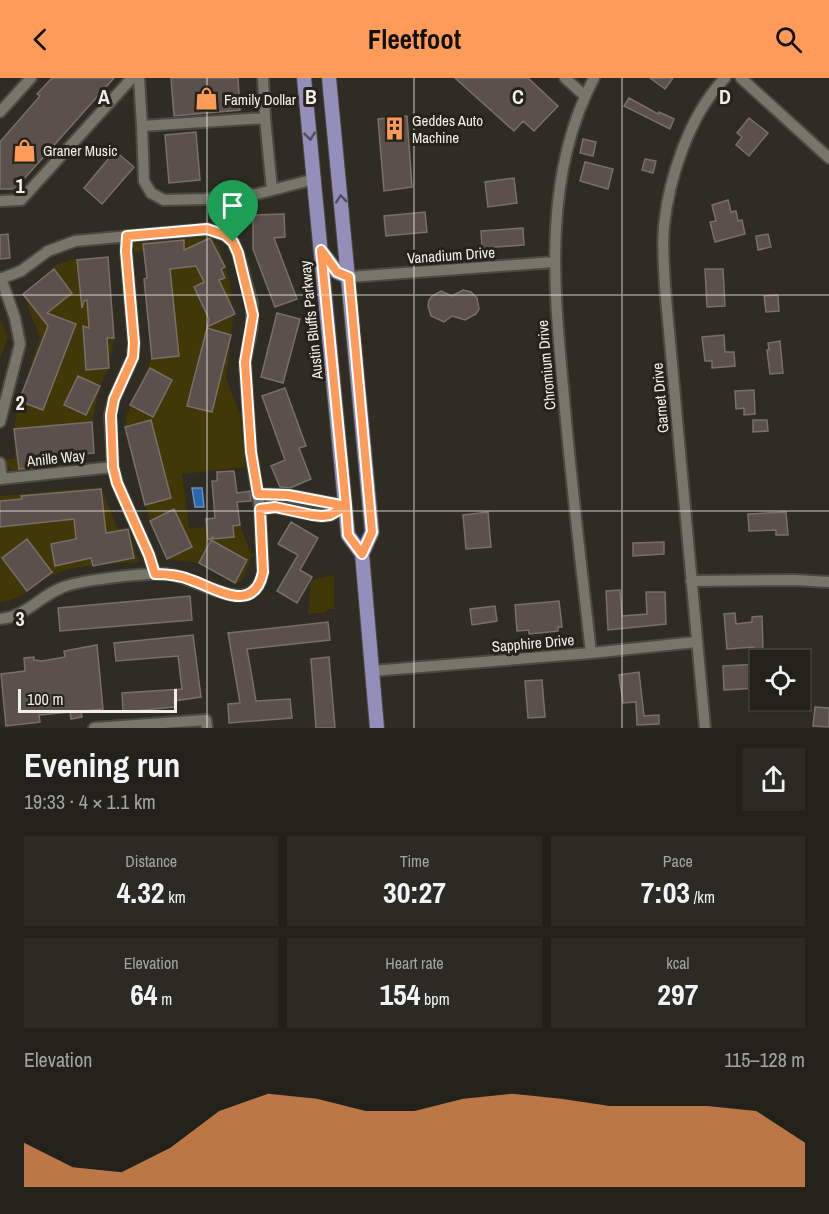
<!DOCTYPE html>
<meta charset="utf-8">
<style>
body{margin:0;font-family:"Archivo Narrow",sans-serif;background:#2b2a23;color:#f1f3f6;height:100vh;display:flex;flex-direction:column;font-size:22px;white-space:nowrap}
*{box-sizing:border-box;margin:0}
p{font-size:20px;color:#a3a4a2}
.icon{flex:none;width:33px;height:33px;fill:none;stroke:currentColor;stroke-width:2;stroke-linecap:round;stroke-linejoin:round}
.map{position:relative;height:650px;overflow:hidden}
.side{display:flex;flex-direction:column;background:#23221a;flex:1}
.side>*{flex:none}
.controls{position:absolute;left:750px;top:572px;display:grid;gap:12px}
.controls a{display:grid;place-items:center;width:60px;height:60px;border-radius:0px;background:#23221a;box-shadow:0 2px 4px #0004,0 0 0 2px #403f39;font-size:30px}
.scale{position:absolute;left:18px;bottom:15px;width:159px;box-sizing:border-box;padding-left:6px;border:3px solid #f0efe9;border-top:0;font-size:16px;line-height:21px;white-space:nowrap;color:#f0efe9;-webkit-text-stroke:4px #25231a;paint-order:stroke}
.pin{position:absolute;display:grid;place-items:center;width:51px;height:51px;color:#fff;margin:-62px -26px;border-radius:50% 50% 50% 0;rotate:-45deg;box-shadow:0 0 6px #0007}
.pin .icon{rotate:45deg}
.round{display:grid;place-items:center;flex:none;width:63px;height:63px;border-radius:0px;background:#2b2a23}
.overview{display:flex;align-items:center;justify-content:space-between;height:102px;padding:0 24px}
h1{font-size:33px;font-weight:800;line-height:45px}
.figures{display:grid;grid-template-columns:repeat(3,1fr);gap:9px;height:102px;padding:6px 24px}
.figures div{display:grid;align-content:center;border-radius:0px;background:#2b2a23;text-align:center}
.figures b{font-size:30px;font-weight:800}
.figures small{font-size:16px;font-weight:400}
.figures p{font-size:16px}
.chart{height:168px;padding:12px 24px}
.chart p{display:flex;justify-content:space-between}
.chart svg{width:100%;height:108px;margin-top:6px;fill:#fe9b59;opacity:.7}
header{display:flex;justify-content:space-between;align-items:center;height:78px;padding:0 24px;background:#fe9b59;color:#111;font-size:27px;font-weight:800}
.map>svg:first-child{display:block}
</style>
<header><svg class="icon" aria-label="back" viewBox="0 0 24 24"><path d="M15 5l-7 7 7 7"/></svg>Fleetfoot<svg class="icon" aria-label="search" viewBox="0 0 24 24"><circle cx="10" cy="10" r="6"/><path d="M15 15l6 6"/></svg></header>
<div class="map">
<svg width="829" height="650" viewBox="0 0 829 650">
<rect width="100%" height="100%" fill="#2f2d23"/>
<path fill="#403807" d="M211 159 219 169 230 204 233 242 226 300 240 337 245 389 182 396 189 450 207 449 208 462 234 459 233 448 240 447 250 474 252 476 255 474 256 476 251 479 245 498 239 505H235L199 485 167 481 150 443 145 427 171 419 151 342 125 349 127 336 152 280 144 173 132 174 130 171 134 165Z
M108 179 114 260 109 290 100 308 92 344 94 375 49 378V388L12 393 7 386V381H15L14 351 19 323 40 260 23 216 56 187 73 181Z
M0 242 8 258 0 281Z
M101 409 117 450 128 451 139 484C113 486 78 486 54 496 33 504 26 521 0 524V418Z
M334 497V531H327V534L308 536 311 502Z"/>
<path fill="#2967ad" stroke="#6590bf" stroke-width="1.5" d="M192 410H202L204 429H195Z"/>
<path fill="#5b504b" stroke="#7a6e69" stroke-width="1.5" d="M52 0H114L15 111H0V64L40 18 37 16Z
M171 0H238L240 32 174 38Z
M455 0H528L558 28 534 53 523 43 514 53Z
M650 0H673L665 11Z
M629 20 658 36 659 34 674 41 670 51 624 28Z
M407 38 412 109 384 113 378 41Z
M749 40 768 55 749 78 736 67 742 59 737 55Z
M196 54 200 102 169 105 165 57Z
M583 61 596 64 593 78 580 75Z
M115 73 134 89 102 126 84 110Z
M645 81 656 83 653 95 642 92Z
M585 84 613 91 608 111 580 103Z
M514 100 517 125 488 129 485 104Z
M728 122 731 134 736 133 738 143 742 142 745 156 715 164 710 144 716 143 712 127Z
M425 134 427 154 386 158 384 138Z
M284 136 285 159 274 160 297 221 275 229 253 171V137Z
M523 150 524 167 482 170 481 153Z
M8 156 10 180 0 181V157Z
M768 156 771 169 758 172 756 158Z
M210 160 225 189 221 191 225 200 219 202 235 236 207 249 209 241 194 209 204 204 196 188 170 191 179 278 152 281 144 201 147 200 143 166 184 162V172Z
M108 179 114 260H107L109 290 86 292 83 248 89 250 87 222 84 223 82 230 77 182Z
M54 191 72 215 47 235 76 246 43 332 19 323 48 248 23 216Z
M705 191H723L725 228 707 229Z
M463 212 471 214 477 220 479 231 476 236 465 242 452 238 444 244 431 238 428 228 429 222 432 218 441 213 452 218Z
M778 217 779 233 766 234 764 218Z
M277 235 300 241 283 305 261 299Z
M207 250 231 257 212 334 187 328Z
M724 257 725 274H734L735 288 712 290V283H705L702 259Z
M780 263 783 295 770 296 767 272H769L768 265Z
M150 290 172 302 153 339 130 327Z
M78 298 100 308 86 337 64 327Z
M285 310 306 368 299 370 311 401 290 410 280 409 271 388 285 382 262 318Z
M754 312 755 336 744 337V330L736 331 735 313Z
M151 342 171 420 145 427 125 349Z
M753 342H767L768 353 753 354Z
M92 344 94 375 48 378 49 388 19 391 14 351Z
M234 393 237 415 250 413 251 423 237 424 240 447 233 448 234 459 212 461 213 459 208 462 206 441 215 440 212 403H217V394Z
M101 411 106 455 128 451 134 480 93 488 91 480 55 488 51 466 76 461 74 441 0 449V423L22 421 21 418Z
M174 431 192 469 167 481 150 443Z
M488 434 491 469 466 471 463 437Z
M786 434 788 457H776V452L749 453 748 436Z
M291 444 318 460 300 492 312 499 297 525 277 513 298 477 278 466Z
M27 461 52 494 27 513 2 480Z
M211 462 247 482 235 505 199 485Z
M664 464V476L633 478V465Z
M620 512 622 538 647 536 646 514H665L666 546 608 552 606 513Z
M190 518 192 542 60 553 58 530Z
M559 523 562 549H558V553L529 556V552L517 553 515 527Z
M495 528 497 543 472 547 470 531Z
M735 535 736 546 752 544V539L762 538 763 572 754 573V569L727 571 724 536Z
M328 544 330 562 247 571 256 623 290 621 292 640 229 645 228 626 240 625 228 555Z
M193 557 201 619 174 623 175 629 123 634 122 615 182 611 178 578 116 583 114 565Z
M97 567 103 631 81 633 82 639 71 641 70 634 39 637 40 644 6 648 1 596 25 593 24 580 34 579V582L42 583 65 579 64 573Z
M329 579 335 650H316L311 581Z
M760 586V610L724 612 723 588Z
M639 594 644 638 659 637V646L637 647 636 624 623 625 619 597Z
M542 602 545 639 528 640 525 603Z
M815 629 829 630V649L813 648Z"/>
<g fill="none" stroke-linecap="round" stroke-linejoin="round">
<defs>
<path id="minor" d="M139 0 142 48
M263 0 265 40
M565 0 585 18
M741 0 829 80
M0 34 31 0
M272 112 265 40 142 48 144 103 151 115 164 122 206 121 257 116 315 101
M0 123 21 122 132 0
M127 158 126 173 134 265 133 279 114 321 110 337 113 389 117 405 149 477 155 496
M349 199 555 184
M0 201 21 193 48 173 75 163 207 151 225 157 233 164 238 175 252 225V249L245 284 251 374 260 431 263 494C253 545 196 497 166 496 145 495 78 502 61 510 39 519 25 539 0 541
M0 344 20 266 15 240 1 200
M0 385 2 401
M0 401 113 389
M258 416 288 417 346 428
M260 431 275 429 322 438 331 437 346 428
M691 503 795 502 829 504
M591 575C582 494 572 412 565 331 555 220 540 102 594 0
M372 593 591 575 696 564
M94 650 206 642 207 650
M705 650 665 209C664 189 662 168 664 148 669 99 690 36 725 0"/>
<path id="major" d="M304 0 348 457 362 476 377 650
M329 0 372 454 362 476
M322 174 337 194 349 199"/>
</defs>
<use href="#minor" stroke="#4b4941" stroke-width="14"/>
<use href="#major" stroke="#4b4941" stroke-width="16"/>
<use href="#minor" stroke="#78766b" stroke-width="10"/>
<use href="#major" stroke="#948eba" stroke-width="14"/>
</g>
<defs><path id="oneway-chevron" d="M-2-3.5L2.5 0L-2 3.5" fill="none" stroke-width="1.6" stroke-linecap="round" stroke-linejoin="round" transform="scale(1.5)"/></defs>
<g stroke="#514e5a">
<use href="#oneway-chevron" transform="translate(310 58) rotate(84)"/>
<use href="#oneway-chevron" transform="translate(341 121) rotate(-96)"/>
</g>
<g fill="none" stroke-linecap="round" stroke-linejoin="round">
<defs>
<path id="route" d="M233 164 225 157 207 151 127 158 126 173 134 265 133 279 114 321 111 337 113 389 117 405 149 477 155 496C168 496 179 497 191 502 217 511 254 537 263 494L260 431 275 429 312 437 322 438 330 437 346 428 348 457 362 476 372 454 349 199 337 194 321 172 346 428 288 417 258 416 251 374 245 284 253 237 238 175 233 164"/>
</defs>
<use href="#route" stroke="#fff" stroke-width="12"/>
<use href="#route" stroke="#fe9b59" stroke-width="8"/>
</g>
<path fill="none" stroke="#f0efe9" stroke-width="1.5" stroke-opacity="0.55" d="M207 0V650M414 0V650M622 0V650M0 217H829M0 433H829"/>
<defs>
<symbol id="shop-bare" viewBox="-9 -9 18 18"><path d="M-5-2.5h2.3a2.7 3.5 0 0 1 5.4 0H5L5.5 6h-11ZM-1.5-2.5h3a1.5 2.3 0 0 0-3 0Z" fill="#fe9b59" stroke="#25231a" stroke-width="2.5" paint-order="stroke"/></symbol>
<symbol id="building-bare" viewBox="-9 -9 18 18"><path d="M-4-6H4V6H1V3H-1V6H-4ZM-2.5-4.3h1.7v1.8h-1.7ZM.8-4.3h1.7v1.8H.8ZM-2.5-1h1.7V.8h-1.7ZM.8-1h1.7V.8H.8Z" fill="#fe9b59" stroke="#25231a" stroke-width="2.5" paint-order="stroke"/></symbol>
</defs>
<g fill-rule="evenodd">
<use href="#shop-bare" x="190" y="4" width="33" height="33"/>
<use href="#building-bare" x="378" y="34" width="33" height="33"/>
<use href="#shop-bare" x="8" y="56" width="33" height="33"/>
</g>
<g text-anchor="middle" dominant-baseline="central" stroke-width="6" stroke-linejoin="round" paint-order="stroke">
<g font-size="15" fill="#f0efe9" stroke="#25231a" text-anchor="start">
<text x="224" y="21">Family Dollar</text>
<text x="412" y="42">Geddes Auto<tspan x="412" dy="17">Machine</tspan></text>
<text x="43" y="72">Graner Music</text>
</g>
<g font-size="15" fill="#f0efe9" stroke="#25231a">
<text transform="translate(451 177) rotate(-4)">Vanadium Drive</text>
<text transform="translate(311 242) rotate(-96)">Austin Bluffs Parkway</text>
<text transform="translate(546 287) rotate(-95)">Chromium Drive</text>
<text transform="translate(660 320) rotate(-95)">Garnet Drive</text>
<text transform="translate(56 380) rotate(-6)">Anille Way</text>
<text transform="translate(533 565) rotate(-5)">Sapphire Drive</text>
</g>
</g>
<g font-size="20" text-anchor="middle" font-weight="bold" fill="#f0efe9" stroke="#25231a" stroke-width="6" stroke-linejoin="round" paint-order="stroke">
<text x="104" y="26">A</text>
<text x="311" y="26">B</text>
<text x="518" y="26">C</text>
<text x="725" y="26">D</text>
<text x="20" y="115">1</text>
<text x="20" y="332">2</text>
<text x="20" y="548">3</text>
</g>
</svg>
<div class="controls">
<a><svg class="icon" aria-label="locate" viewBox="0 0 24 24"><circle cx="12" cy="12" r="6"/><path d="M12 2v4M12 18v4M2 12h4M18 12h4"/></svg></a>
</div>
<div class="scale">100 m</div>
<div class="pin" style="left:233px;top:164px;background:#1e9e55"><svg class="icon" aria-label="arrive" viewBox="0 0 24 24"><path d="M6 21V4h12l-3 4 3 4H6"/></svg></div>
</div>
<section class="side">
<div class="overview"><div><h1>Evening run</h1><p>19:33 · 4 × 1.1 km</p></div><a class="round"><svg class="icon" aria-label="share" viewBox="0 0 24 24"><path d="M12 15V3M7 8l5-5 5 5M5 13v7h14v-7"/></svg></a></div>
<div class="figures">
<div><p>Distance</p><b>4.32<small> km</small></b></div>
<div><p>Time</p><b>30:27</b></div>
<div><p>Pace</p><b>7:03<small> /km</small></b></div>
</div>
<div class="figures">
<div><p>Elevation</p><b>64<small> m</small></b></div>
<div><p>Heart rate</p><b>154<small> bpm</small></b></div>
<div><p>kcal</p><b>297</b></div>
</div>
<div class="chart"><p><span>Elevation</span>115–128 m</p>
<svg viewBox="0 0 160 44" preserveAspectRatio="none"><path d="M0 44V26L10 36L20 38L30 28L40 13L50 6L60 8L70 13L80 13L90 8L100 6L110 8L120 11L130 11L140 11L150 13L160 26V44z"/></svg>
</div>
</section>
